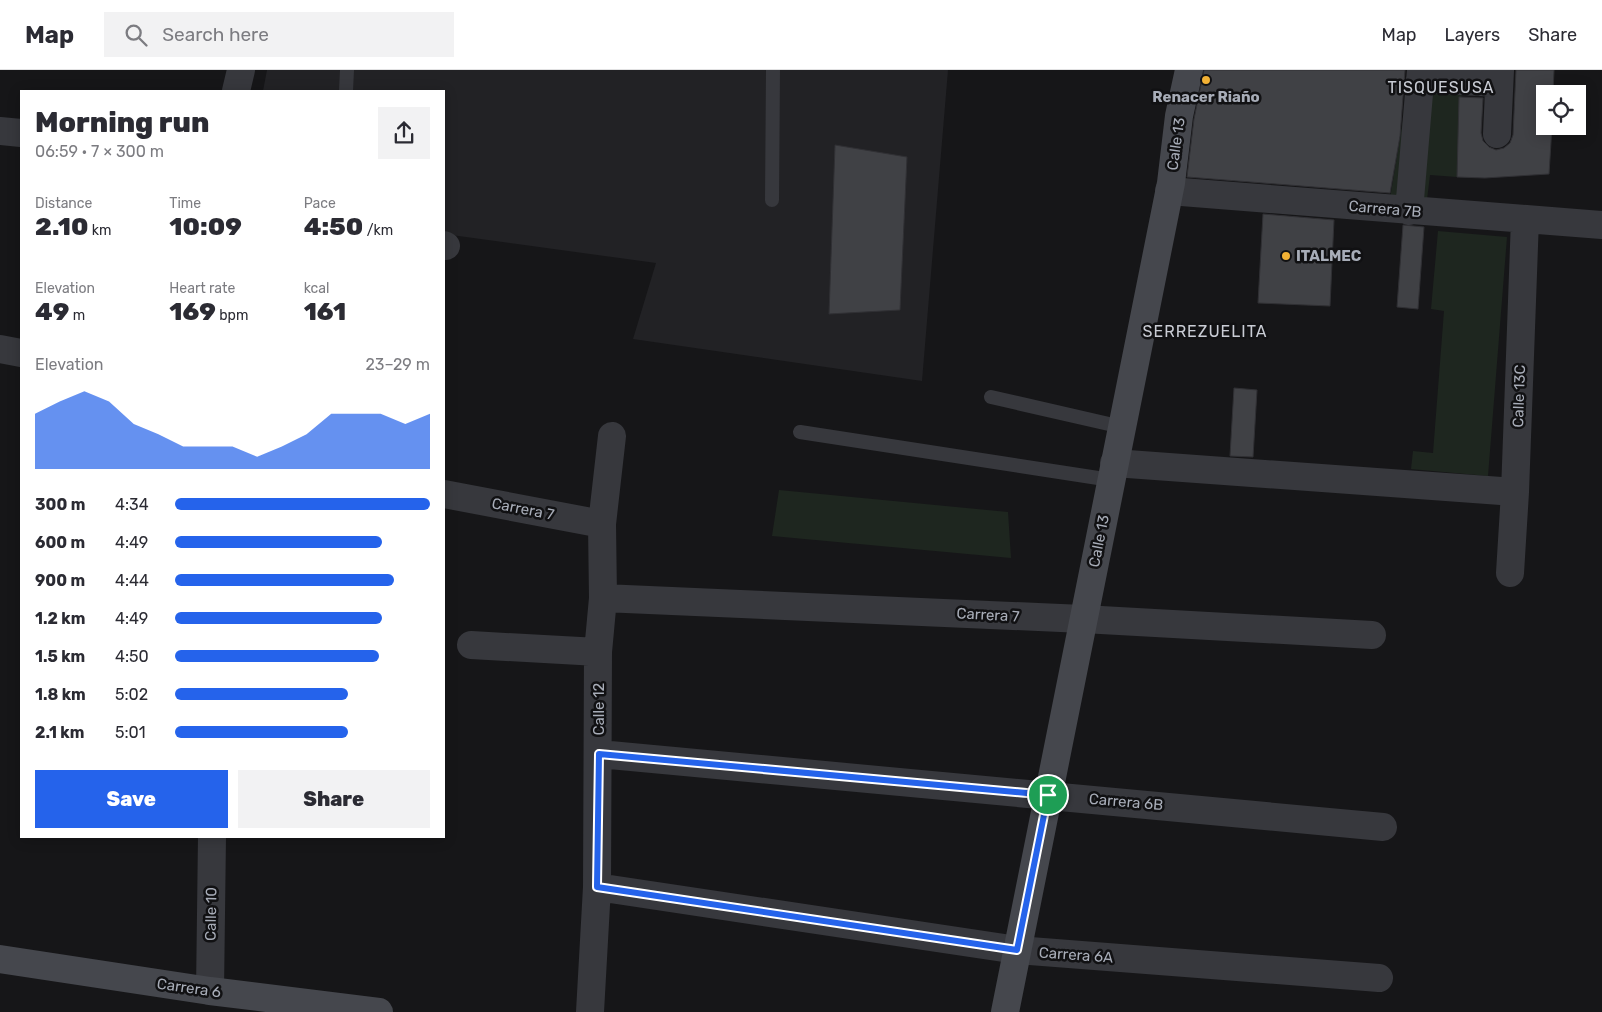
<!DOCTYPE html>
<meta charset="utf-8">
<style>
body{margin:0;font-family:Rubik,sans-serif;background:#f2f2f3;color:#2b2b33;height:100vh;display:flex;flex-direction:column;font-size:19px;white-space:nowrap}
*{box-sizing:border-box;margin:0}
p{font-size:16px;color:#7c7c81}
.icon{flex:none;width:28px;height:28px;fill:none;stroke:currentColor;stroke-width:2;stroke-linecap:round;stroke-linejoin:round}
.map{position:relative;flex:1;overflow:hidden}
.drawer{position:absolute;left:20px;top:20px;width:425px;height:748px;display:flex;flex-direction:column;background:#fff;border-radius:0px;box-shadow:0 2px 12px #0003}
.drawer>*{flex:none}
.tools{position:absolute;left:1536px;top:15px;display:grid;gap:10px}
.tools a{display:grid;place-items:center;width:50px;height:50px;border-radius:0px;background:#fff;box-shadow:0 2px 12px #0003;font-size:25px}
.pin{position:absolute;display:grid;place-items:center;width:42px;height:42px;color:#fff;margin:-21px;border:2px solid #fff;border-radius:50%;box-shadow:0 1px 5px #0007}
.round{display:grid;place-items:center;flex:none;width:52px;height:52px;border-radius:0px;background:#f2f2f3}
.headline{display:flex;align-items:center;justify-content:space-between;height:85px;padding:0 15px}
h1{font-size:28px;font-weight:800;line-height:38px}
.metrics{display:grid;grid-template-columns:repeat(3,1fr);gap:8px;height:85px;padding:5px 15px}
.metrics div{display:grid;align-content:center}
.metrics b{font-size:25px;font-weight:800}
.metrics small{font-size:14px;font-weight:400}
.metrics p{font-size:14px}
.chart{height:140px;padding:10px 15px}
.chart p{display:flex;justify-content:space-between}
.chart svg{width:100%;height:90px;margin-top:5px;fill:#2563eb;opacity:.7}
.action{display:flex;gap:10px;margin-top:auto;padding:10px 15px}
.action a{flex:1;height:58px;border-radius:0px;background:#2563eb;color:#fff;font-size:20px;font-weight:800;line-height:58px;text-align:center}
.action a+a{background:#f2f2f3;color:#2b2b33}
ul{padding:0 15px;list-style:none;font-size:16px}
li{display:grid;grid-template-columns:80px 60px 1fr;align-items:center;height:38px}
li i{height:12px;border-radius:6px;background:#2563eb}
header{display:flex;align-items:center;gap:30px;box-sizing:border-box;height:70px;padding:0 25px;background:#fff;border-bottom:1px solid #e1e1e2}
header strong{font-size:24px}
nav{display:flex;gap:28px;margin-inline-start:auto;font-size:18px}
.search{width:350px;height:45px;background:#f2f2f3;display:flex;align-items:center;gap:12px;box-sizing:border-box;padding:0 18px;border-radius:0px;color:#7c7c81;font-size:19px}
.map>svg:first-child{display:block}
</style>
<header>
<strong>Map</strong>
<div class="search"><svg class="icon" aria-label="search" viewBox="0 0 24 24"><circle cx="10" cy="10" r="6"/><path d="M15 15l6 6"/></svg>Search here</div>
<nav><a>Map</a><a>Layers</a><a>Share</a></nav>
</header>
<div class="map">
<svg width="1602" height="942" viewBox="0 0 1602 942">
<rect width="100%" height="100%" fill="#161618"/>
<path fill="#222225" d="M267 0H948L922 311 633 269 656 193 444 164V21H263Z"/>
<path fill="#1e261f" d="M1409 14 1462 19 1457 107 1430 105 1426 138 1389 134Z
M1438 161 1507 167 1488 406 1411 399 1413 381 1433 383 1444 241 1431 239Z
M779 420 1008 442 1011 488 772 466Z"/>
<path fill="#404145" stroke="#303034" d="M1204 0H1405L1400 66 1390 123 1187 107 1194 49Z
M1516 0H1554L1553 24H1545V56H1552L1549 104 1485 108 1457 107 1459 27 1483 28 1481 63 1483 71 1489 77 1496 80 1504 78 1510 73 1513 65Z
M835 75 907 87 900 240 829 244Z
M1263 144 1334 150 1330 236 1258 233Z
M1403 155 1424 157 1418 239 1397 237Z
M1234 318 1257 320 1253 387 1230 386Z"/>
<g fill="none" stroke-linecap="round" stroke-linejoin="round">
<path stroke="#37383d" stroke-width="14" d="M346 21 347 0
M772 130 773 0
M991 327 1122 357
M800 362 1111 410"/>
<path stroke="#37383d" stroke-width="28" d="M1420 9 1499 13
M236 21 241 0
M0 61 21 63
M1497 64 1500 0
M1169 121 1602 155
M1409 141 1421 0
M444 175 446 176
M0 279 21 283
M1114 393 1515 422
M444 424 602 454
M1510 503 1515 422 1525 149
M603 528 1083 549 1372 565
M471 575 598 582
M599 684 1383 757
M597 817 1017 880 1379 908
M210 921 212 766
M590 942 597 817 598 582 603 528 602 454 612 366"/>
<path stroke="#45474d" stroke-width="28" d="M0 889 210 921 379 942
M1005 942 1171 113 1179 46 1189 0"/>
</g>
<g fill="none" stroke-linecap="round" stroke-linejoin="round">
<defs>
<path id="route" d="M599 684 1048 725 1017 880 597 817Z"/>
</defs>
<use href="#route" stroke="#fff" stroke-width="10"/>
<use href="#route" stroke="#2563eb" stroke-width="6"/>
</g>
<g fill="#f2b134" stroke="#111113" stroke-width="2">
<circle cx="1206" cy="10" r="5"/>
<circle cx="1286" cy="186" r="5"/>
</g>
<g text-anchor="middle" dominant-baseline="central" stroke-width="5" stroke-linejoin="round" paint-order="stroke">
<g font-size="15" font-weight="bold" fill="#a8adb8" stroke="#111113">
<text x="1206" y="27">Renacer Riaño</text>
<text x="1296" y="186" text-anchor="start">ITALMEC</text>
</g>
<g font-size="15" fill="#a8adb8" stroke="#111113">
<text transform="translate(1176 74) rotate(-82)">Calle 13</text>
<text transform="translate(1385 139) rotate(5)">Carrera 7B</text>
<text transform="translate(1519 326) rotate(-88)">Calle 13C</text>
<text transform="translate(523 439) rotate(11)">Carrera 7</text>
<text transform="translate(1099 471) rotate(-79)">Calle 13</text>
<text transform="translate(988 545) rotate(3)">Carrera 7</text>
<text transform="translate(599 639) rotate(-90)">Calle 12</text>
<text transform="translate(1126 732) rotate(5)">Carrera 6B</text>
<text transform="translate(211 844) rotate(-89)">Calle 10</text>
<text transform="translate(1076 885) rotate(4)">Carrera 6A</text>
<text transform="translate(189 918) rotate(8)">Carrera 6</text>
</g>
<g font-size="16" letter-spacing="1" fill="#c9ccd4" stroke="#111113">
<text x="1441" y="17">TISQUESUSA</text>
<text x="1205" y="261">SERREZUELITA</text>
</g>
</g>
</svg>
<div class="tools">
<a><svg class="icon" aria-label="locate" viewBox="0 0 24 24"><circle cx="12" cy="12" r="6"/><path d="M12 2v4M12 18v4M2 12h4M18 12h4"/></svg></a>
</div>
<div class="pin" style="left:1048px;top:725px;background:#1e9e55"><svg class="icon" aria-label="arrive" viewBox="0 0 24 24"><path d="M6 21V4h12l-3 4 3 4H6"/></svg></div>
<section class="drawer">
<div class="headline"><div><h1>Morning run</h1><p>06:59 · 7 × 300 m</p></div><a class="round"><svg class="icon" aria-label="share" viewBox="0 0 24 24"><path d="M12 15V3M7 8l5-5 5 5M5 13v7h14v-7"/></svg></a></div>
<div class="metrics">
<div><p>Distance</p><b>2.10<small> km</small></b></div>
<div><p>Time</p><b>10:09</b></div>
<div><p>Pace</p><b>4:50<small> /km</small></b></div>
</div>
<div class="metrics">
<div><p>Elevation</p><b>49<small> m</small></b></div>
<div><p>Heart rate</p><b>169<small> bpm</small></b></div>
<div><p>kcal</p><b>161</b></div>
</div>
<div class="chart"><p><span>Elevation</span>23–29 m</p>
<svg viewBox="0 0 160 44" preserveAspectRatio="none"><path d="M0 44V17L10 11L20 6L30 11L40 22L50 27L60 33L70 33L80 33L90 38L100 33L110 27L120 17L130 17L140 17L150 22L160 17V44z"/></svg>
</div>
<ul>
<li><b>300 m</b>4:34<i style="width:100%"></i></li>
<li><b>600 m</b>4:49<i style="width:81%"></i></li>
<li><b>900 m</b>4:44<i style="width:86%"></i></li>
<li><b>1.2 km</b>4:49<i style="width:81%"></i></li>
<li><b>1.5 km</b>4:50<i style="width:80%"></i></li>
<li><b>1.8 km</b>5:02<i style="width:68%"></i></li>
<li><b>2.1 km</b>5:01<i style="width:68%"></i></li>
</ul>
<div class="action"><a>Save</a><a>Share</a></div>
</section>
</div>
